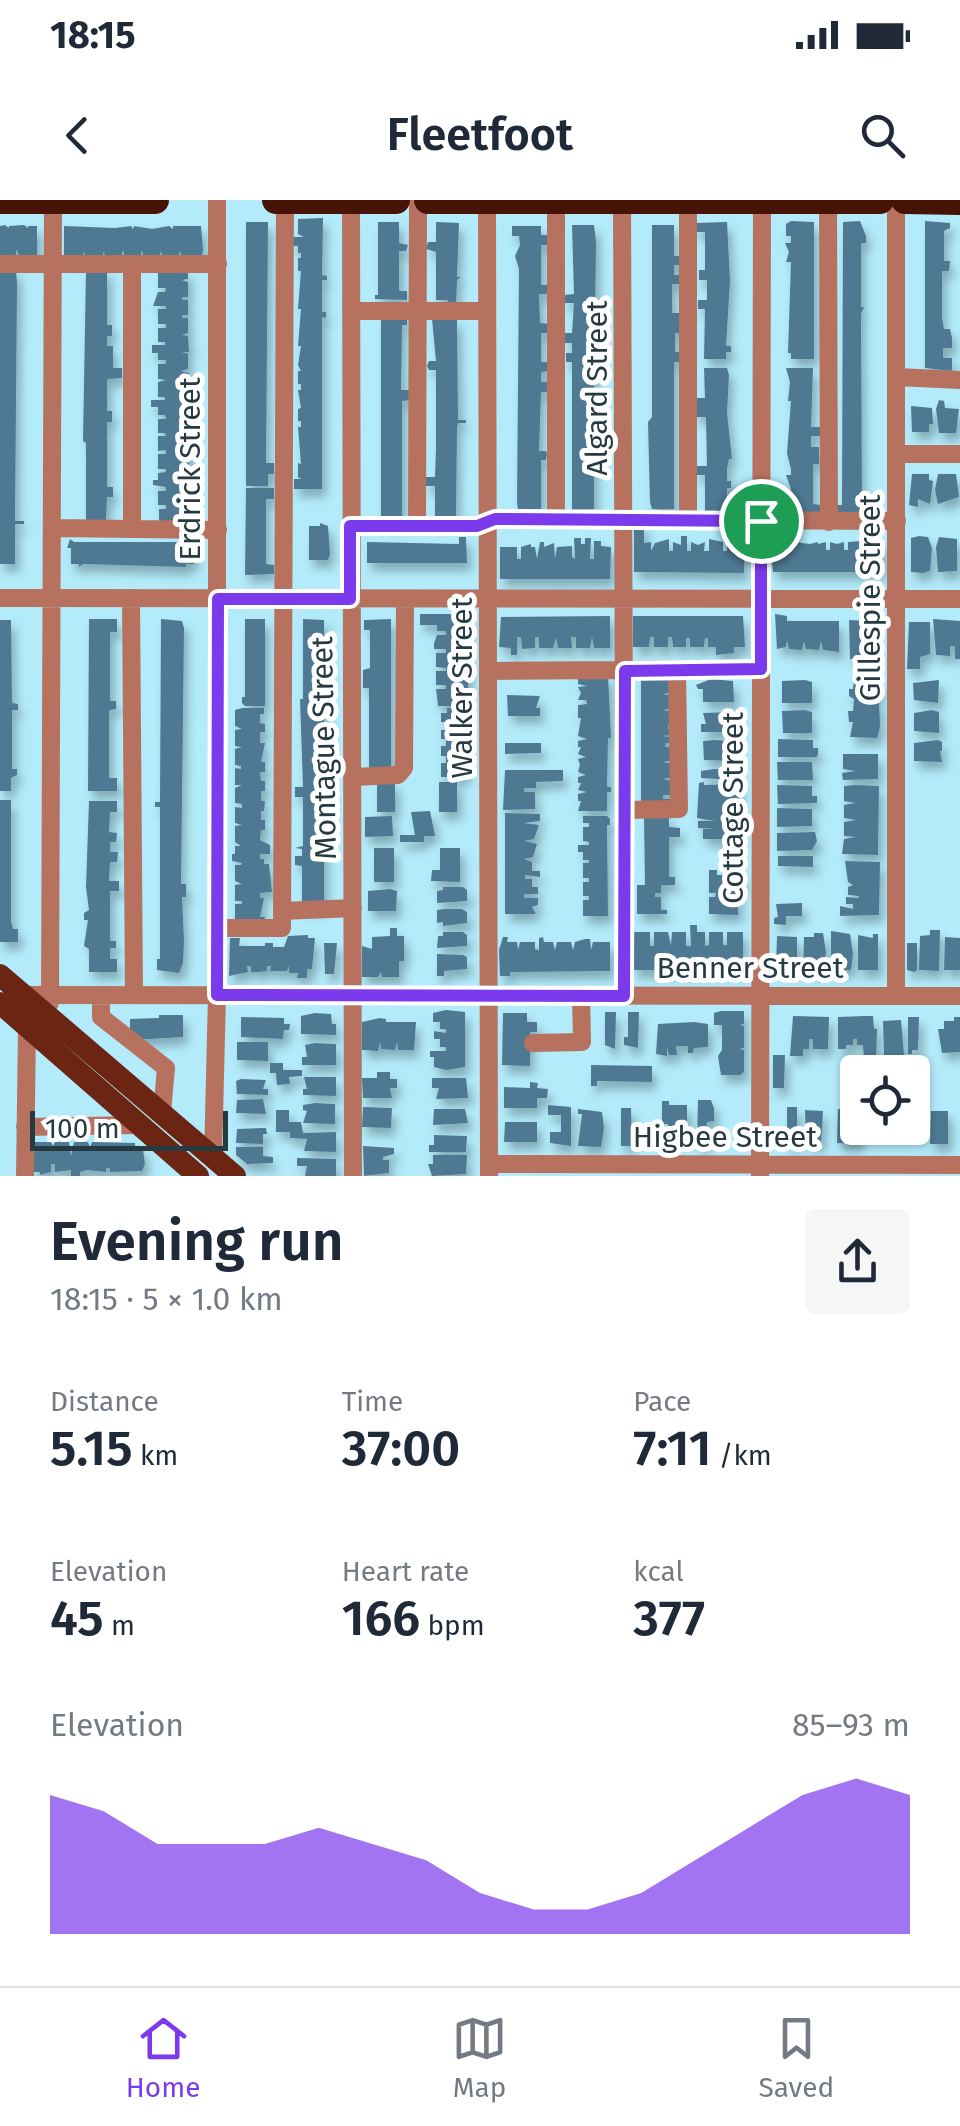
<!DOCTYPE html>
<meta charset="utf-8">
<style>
body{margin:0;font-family:"Fira Sans",sans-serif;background:#f6f6f7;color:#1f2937;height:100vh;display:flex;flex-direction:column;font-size:38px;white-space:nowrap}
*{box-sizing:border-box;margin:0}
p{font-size:32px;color:#747a83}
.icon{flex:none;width:55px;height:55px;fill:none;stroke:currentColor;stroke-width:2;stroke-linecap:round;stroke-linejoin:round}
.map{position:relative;height:976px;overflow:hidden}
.side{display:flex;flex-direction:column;background:#fff;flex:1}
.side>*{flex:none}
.fabs{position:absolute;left:840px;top:855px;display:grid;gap:20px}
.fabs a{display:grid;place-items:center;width:90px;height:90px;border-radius:10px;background:#fff;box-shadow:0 2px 8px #0004;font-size:50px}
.scale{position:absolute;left:30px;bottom:25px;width:198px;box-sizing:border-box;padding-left:10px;border:5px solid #253b41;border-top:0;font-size:28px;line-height:35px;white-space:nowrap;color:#253b41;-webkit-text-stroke:8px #fff;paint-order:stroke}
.pin{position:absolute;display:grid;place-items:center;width:85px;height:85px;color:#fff;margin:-42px;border:5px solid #fff;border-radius:50%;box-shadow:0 2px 10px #0007}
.round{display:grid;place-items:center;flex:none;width:105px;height:105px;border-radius:10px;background:#f6f6f7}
.head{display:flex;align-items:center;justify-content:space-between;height:170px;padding:0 50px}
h1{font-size:55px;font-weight:600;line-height:75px}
.figures{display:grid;grid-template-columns:repeat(3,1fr);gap:15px;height:170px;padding:10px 50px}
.figures div{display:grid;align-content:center}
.figures b{font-size:50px;font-weight:600}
.figures small{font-size:28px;font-weight:400}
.figures p{font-size:28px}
.chart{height:280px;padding:20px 50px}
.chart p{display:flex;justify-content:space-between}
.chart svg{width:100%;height:180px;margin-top:10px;fill:#7c3aed;opacity:.7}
.status{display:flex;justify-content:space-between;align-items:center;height:70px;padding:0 50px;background:#fff;direction:ltr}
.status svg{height:28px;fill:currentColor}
header{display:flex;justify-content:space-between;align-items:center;height:130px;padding:0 50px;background:#fff;font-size:45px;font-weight:600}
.menu{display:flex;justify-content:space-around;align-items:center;height:140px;border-top:2px solid #e0e1e3;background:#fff;font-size:28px;color:#747a83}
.menu a{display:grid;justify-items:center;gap:5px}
.menu .active{color:#7c3aed}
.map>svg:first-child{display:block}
</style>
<div class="status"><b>18:15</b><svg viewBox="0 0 49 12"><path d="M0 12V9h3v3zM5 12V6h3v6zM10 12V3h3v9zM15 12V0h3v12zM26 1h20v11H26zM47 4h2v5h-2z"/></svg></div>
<header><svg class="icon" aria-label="back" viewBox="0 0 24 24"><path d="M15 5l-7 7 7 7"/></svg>Fleetfoot<svg class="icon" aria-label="search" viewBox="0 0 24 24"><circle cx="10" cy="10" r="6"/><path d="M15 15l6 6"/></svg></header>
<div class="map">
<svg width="960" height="976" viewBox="0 0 960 976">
<defs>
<filter id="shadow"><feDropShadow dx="4.5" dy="8" stdDeviation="5" flood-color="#0004"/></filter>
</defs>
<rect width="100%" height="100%" fill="#b3ebfa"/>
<path fill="#507992" filter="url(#shadow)" d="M323 18 322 75 327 76V80H322V112H326V118L322 117V289H294V279H301L298 277V263L301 264 298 227H301V221H298V209L301 208 298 190H301V184H298V171H301L298 165 301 146H298L301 109H298L301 71H298V58H301V53H298V46H293V37H304L298 34V19Z
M791 21 814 22V159H791V153H788L791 62H786L789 52 785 43H791V36H786V24Z
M860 21 866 36V43H861V107H864L861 114 862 315 833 314 834 305H842L843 22Z
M925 21 950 23V28L944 31V61H950L949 71H942V118L944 129H950L952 138V148H943V158H952V171L925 168Z
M246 22H268L266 263H274V274H268V286H246Z
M378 22H399V43L408 45 406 51H399V91H407V100L375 99V95H378Z
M436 22 459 23 457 77H461L457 80 456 105H448V100H436V52L426 49 428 42H436Z
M727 22 730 81 726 146H731V152H726V159H704L705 109H698V100H707V80H699V70H705V32H695V23Z
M5 25 9 28V26L24 25 28 28V26H37V57H19L17 49 15 57H0V26Z
M572 25H594L596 42 594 198H598V205L594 211V309L572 310V162H566V153H572V143H565V133H572L574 103H564V95L574 94Z
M652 25H674V56H683V65H674V75H681V84H672V113H679V124H683V133H675V152H681V162H674V309H652L650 302 648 222 652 217Z
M64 26 115 28 131 26 133 29 134 26 152 29 169 26 173 29V26H201L203 50 201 59 182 58 180 51 178 58H163L161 51 159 58H144L142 50 140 58H125L123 50 121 58H105L104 51 102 58H86L84 51 83 59 64 58Z
M512 26H541V35H550V45H541V85H549V94H539L540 123 550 124V133H541V162H549V171L541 172V182H548V192H541L539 251H546L547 254 546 260H541V309H518L517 302 519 69 515 56 520 45 519 36H512Z
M0 70H16L17 83 15 321H24V324H15V364H0Z
M86 70H107V125H112V136H107V146H113V168H122V178L107 179V211H112V222H107V287H113V297H107L106 321H86V243L83 241Z
M158 71H188V79L182 80 188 82V97H182V100H188V115H182V118H188V133L182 135 188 136 189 152H182L188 154V169L181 171 189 173V188H182V191H189V206L182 207 188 209 189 225 182 227H189V242H181V245H189V261L181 263H189V278H182V282H189V296L183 298 189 299V315L183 317H189V325H159V309H166V305H158V291H166V287L153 285V280H158V273L166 272V269H158V254H166V250L158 251V236H166L165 233H158V219H166L165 215H158V207H151V200H165V197H158V182L166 180 158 179V164H166V160H158V153H152V145H165V142H158V128H166V124H158V109H166V106H153L158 92H165L166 88H158Z
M381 114H407V125H402L401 190H411V200L402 201V321H381Z
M432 119H457L458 220H466V223H458L457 228 456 316H435V286H426V277H435L436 248V170H429L427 166 429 161H436Z
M704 168H727L729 175 727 213 732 259H729L727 269V281H731V288H727L726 314H705V275H696L695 266H707L706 217H696V198H705Z
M786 168H813L811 227H820V236H811V247H819V264H813V304L821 305V313L791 314 788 308 791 289 786 275H791V269L787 253 791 201H788L790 182Z
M939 200 944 201 945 208 959 209 956 233H939L936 209Z
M911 206 932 208 933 224H929V232H912Z
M912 274H929V280L933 281 930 304 918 299V307L909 305Z
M938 274H956L959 297 938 304 935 290Z
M246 288H274V299H266V364L274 365V374L245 375Z
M320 323 328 326 330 354 328 360H309V326H320Z
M634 325H644V343L651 342V351L655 343 669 339V351H673V342L681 345V336H687V351H691V342L698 345 705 342 704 351H709V339L723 342V351H727V342L734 343V335H744V373L634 372Z
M783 335H792V350L794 342 810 344 818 342V344L826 342V350H830V342L837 344 844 342V350H848V342L862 341 861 350H866V342H882L883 372H773L771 350 774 342 783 341Z
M919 336 928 337 932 348 930 371 923 373 911 372V338Z
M459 337H466L467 363H367V342L459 344Z
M939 337 957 339V371L938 372 936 347Z
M574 338H581V344H585V338H591L590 359H594V341H601V346L611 347 610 379H500V347H517V359H521V347L531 344V347H535L537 359 540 342H544V347L554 343 555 359 557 347 572 346V357L575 359Z
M70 339 74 342H194V364H186V367L83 364 79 367V364H71V348H67Z
M420 414H468V506H438L436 489H446V485H436V471H446V468L436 467V453H446V449H434V443L437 435H446V431H437V425H420Z
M775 414 787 416V421H839V452L823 450 821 441 819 450 806 449 804 441 802 450 789 449 787 440 786 447 777 449Z
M610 416V448H594L592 437 590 448H576V437H571L572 448H558L556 438 553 448H539V437H535V448L522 449 521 437H517V455H511V448L499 447 501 417Z
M633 416H743L745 447H734V453L716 455V447H708V438H705L704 447H690V438H686V447H673L672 437H668V447H654V437H650L649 447H633Z
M89 419H117V432H110V501H116V509L109 510V578H117V591H88Z
M161 419 182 421 184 428 181 684H186V697H182L184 741 183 763 179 773 157 770V759H160V607H155V602H160Z
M245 419H265V506H245L242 503V497H245Z
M303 419 324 420V706H302V666L295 665V656H302V649L295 648 303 646V597H295V587H303L300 499H303Z
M391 419V568H369V488H363V470L370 468V430H364V420Z
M933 419 960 421V459H955V446H950V456L936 455Z
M0 420H11L12 503 18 504V510H12V569H17V575L11 578V591H0Z
M849 420 870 421V459H850Z
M909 422H930V454L920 457V469H907Z
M608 475 611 538H608L607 587H611V592H607V611H578L581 601H578V594L587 592 578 590 581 583H578V577L586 575 578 572 580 565 578 559 586 557 578 554 581 547H578V541L587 539 578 536 581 518H578V505L587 504 586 500H578L581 493 578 487 587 486 578 484V476Z
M671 475 672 491 663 495H672V508L663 510 672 512V525H668V529H671L672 535 661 536 672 537V543H666L665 547H672V560L663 562 672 564V577L663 579 672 581V595H663V599H672V606H641V476Z
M854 478 880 481V496L867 499 879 501 880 527 877 538 850 537 853 522H849L848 511H853L854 499 849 496V489H853Z
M711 479 733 481 734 502H703V489H698L696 485Z
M805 480 812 482V503H782V481Z
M939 480 938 503 914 500 913 483Z
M507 495 540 496 536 508H540V516H508Z
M242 508H264V514H260V523L265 524V532H260V543H265L261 562H265V572H260L261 581H265V591H261V601H265L264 611H261V620H265V630H261L260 640 270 645V654H260V659H264V664H269L272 692 260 693V698H264L260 717H265L264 722 235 720V704H242V701H235V685L242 684 235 681V665H241L242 663 232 661V654H235V646H241L235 642V626L242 625 235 623V607L242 608V604L235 603V588L242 585H235V568L241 569V566L235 565V549L242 547 235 546V530L242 529 235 526V510Z
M447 508H466V577H441V563H446V556H441V546H446V539H441V530H447V522H441V513H447Z
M805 510 812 512V533H783L782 511Z
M932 510 939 512V533L914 531V513Z
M733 512V532H701V524H706L703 513Z
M778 539 813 540V548H818V554L817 557H778Z
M714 540 733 541V561L704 560 703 541Z
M938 540 942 542V551H940L942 562 914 561V543Z
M505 543H541V553L505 554Z
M843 554H878V579L843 580 842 573 856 571 843 569Z
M777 562H812L813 580H778Z
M714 569H733V580L701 578V571Z
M505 570H563V581L536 582V588H524V592H535V609L503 610Z
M377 582H395V612H377Z
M439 582H457V612H439Z
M704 582V585L739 584 738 639H703V629H717L698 628V621H716L697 618 699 583Z
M777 585 812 586V596H817V603L778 604Z
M855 585 879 586 878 655 842 654 844 639 856 637 844 636V622L856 620 844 618V605L856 603 844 601V586Z
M0 600H11V721L13 729H18V742H0Z
M89 601H117V612H110L109 632 117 633 116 642H110V652H118L117 662H110L109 681H119V691H110V741H116V748H110V759H117V772H89V749L84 746 88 720H84V713L89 710 86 687Z
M777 608 812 609V626L777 627Z
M430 611 435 636H424V642H400V635H415L411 612Z
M505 613 540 614V621L524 623 539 625 534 639 524 641 537 644 533 657 524 659 532 662V671H540V677L525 675V679H532V687H538V694H524V698H538V705L532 707 536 714H505Z
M669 615V627L680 628V637H669V677H675V685H661V693H655V697H661V710H667V714H637V685H645L644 616Z
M392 616 393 636 365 637V617Z
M583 616H607L610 619V625H607L608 716H583V700H589V696H583V682H589V678H583V663H589V660H583V652H578V645H589V642L583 641V627H589V623H583Z
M815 632 817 641 812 650 777 651V633Z
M374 648H394V682H374Z
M440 648H460V682L431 681 432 670H440Z
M778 656H813V667L778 666Z
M845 661 880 662 879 715 840 716V706L853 709V704H846V697L859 698V696L848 695V687L853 685 848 682Z
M709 670H717V675H743V686H738V715L709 714V697H715L716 693H709Z
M443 687H463L467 690V701L437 703V691L443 690Z
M390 689 397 691 396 711H368V691Z
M802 703V716H786V725L774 724V718L778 717 776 704Z
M443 709H462L467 712V723L443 726V722L437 723V710Z
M690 725H697V732H705V746L709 745V732H723V745H727V732H743V770H633L634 732H650V746H654V732H668L671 746 672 732H686V746H691Z
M390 728H397V736H404V761H399V777H382L381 772 378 777H362V746L372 749V737L390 736Z
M930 730H940L939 771 919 770 920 736 930 735Z
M831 731 850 734 853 754 851 770H831Z
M443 732H463L467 735V746L437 748 438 736H443Z
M814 733H823L826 753 822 771 803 770 804 737H814Z
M873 734H878V770H858V735L873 738Z
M308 735V738H315L312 769H307V778H297L298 773H289V766L287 771H270L271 766H267V771L259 772H251V766H247L248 772 229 776 230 738H240L239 746H265V743H273V747H284L288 736Z
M777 736 797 737V770L776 769Z
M503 737H508L507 742H517L518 750 520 742H535V749L539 750V738L543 737 544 742H553L555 750 557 742H571L573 750 575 742 585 739H590L591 750 593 742H610V771L510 772V776H500L499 750Z
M945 737 960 738V770H944Z
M324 743H337L334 774H325Z
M907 743H917V770L914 772 907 770Z
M437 754 463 755 467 757V769L444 771V776H437Z
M446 810 465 812V867L446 870 434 867V857H430V851H446V847H440V839H434V831L446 833V829H440V822H433V813Z
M721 811H744V824L740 825 744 826V848L739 849 744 850V872L740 875H721L718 856 722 850V825H714V813Z
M605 812H616L615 849 605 845Z
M628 812H639L638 848 624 845V837H628Z
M315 813 331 814 332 824H336V835L301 834V816Z
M503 813H527V822H537V832H530V866L502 865Z
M159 815H183V837L133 840 130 836V819L159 818Z
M793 816 829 817 828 849H813V839H809V849H803V856H790Z
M864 816H873L874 829H877L876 859H864L863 845H857V839H853V845H846V849H838V817Z
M241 817 284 818V824H290L289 830H284L283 839 241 837Z
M908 817H919L918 850H912V854H908Z
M954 817H960V852L942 853 938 829H944V821H954Z
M380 818 386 819V822H416L414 850H398L397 842 395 850 381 849 380 842 378 851 362 850V822Z
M901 820 904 855H884L883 821Z
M694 822 708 824V847L694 848 693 853H688V846H676L677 855H669L667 847V856L656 854 658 824Z
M237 842H268V861L237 860Z
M315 843 336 844V865H302V857H307L305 845Z
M773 855H785L784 888H773Z
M270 863H283V870H302V876L289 877 290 884 277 885 276 873H270Z
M591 865 652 866V882L597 881V886H591Z
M377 872H390V879H397V888H390L392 898H363L362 878H377Z
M304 877H336V896L303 895V889H307Z
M432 878H466L468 898 436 899 439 888H432Z
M241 879 266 880 263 889H268V895L237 894 236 881Z
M530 882 538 883 537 888 548 889 547 898H537V908H504V887L530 888Z
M263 899 266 914 236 913 237 900Z
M698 900H711L714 908V921L707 922 706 946 697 945Z
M662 901H669V905H687V937H668V924H662Z
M315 903 335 904V924L303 923 307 911 303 910V905Z
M548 905 571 907V946L550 943V932H561V915H548Z
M363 907 392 908 391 928 362 927Z
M787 907H797V944H787Z
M621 908H631L632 946H621Z
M434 909H465L468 923 433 925Z
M578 909 602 912 604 928 601 947 578 946 582 914H578Z
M838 909H858L861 934 858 944 837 943Z
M276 910H289V922H301L303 933 336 932V952L304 951 307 939 290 938V932H276Z
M805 910 823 911 821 944H806Z
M931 911H948V944H930Z
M505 922H537V942H504Z
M263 928H266L267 934H263V944L236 943 237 929Z
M434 935 467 936 466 952H429V945H434Z
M33 942H51L53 946 55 942H69L71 956 74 942H88L90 947 92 942 135 943V946L143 949 145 964 142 971 110 972V968H106V972L87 970 80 972V976H71V970L55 972V964H51V972L40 975V972H33Z
M363 946 394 948V954L383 957V960H389V973L364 976Z
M236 947H263V956L273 957V963L247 964 236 955Z
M433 955H467L466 974 432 976 428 964H433Z
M297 958 336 959V976H305L307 966H297Z"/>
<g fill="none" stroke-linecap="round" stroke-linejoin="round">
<path stroke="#b7725f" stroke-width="18" d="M351 0 353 976
M487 0 489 976
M556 0V320
M622 0 625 796
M828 0 829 322
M896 0V796
M0 64H218
M351 111H486
M897 177 960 180
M898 254H960
M688 321V0
M350 325 477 326 495 319 897 321
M417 325 418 0
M53 328 218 330
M132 329V64
M0 398 960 399
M131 398 134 795
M490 471 761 469
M353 577 398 575 404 568 405 399
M625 610 679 609 677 470
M282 711 353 708
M217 728H282L285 0
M20 795 960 796
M101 795V817L166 868 162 913
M50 803 53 1
M533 843 582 842 581 796
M25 927 137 925
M213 958 217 795V0
M489 964 960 965
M25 976 27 828
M760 976 762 0"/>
<path stroke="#6b2512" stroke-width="22" d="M0 775 235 976
M0 803 198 976"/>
<path stroke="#471306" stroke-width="28" d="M0 0H155
M276 0H396
M428 0H880
M905 0 960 1"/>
</g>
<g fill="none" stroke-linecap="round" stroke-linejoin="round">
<defs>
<path id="route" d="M495 319 761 321V469L625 471 624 796 217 795 218 399H350V326H477Z"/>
</defs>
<use href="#route" stroke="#fff" stroke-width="20"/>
<use href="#route" stroke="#7c3aed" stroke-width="12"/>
</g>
<g text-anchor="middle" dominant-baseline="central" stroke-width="10" stroke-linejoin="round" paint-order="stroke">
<g font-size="30" fill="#253b41" stroke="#fff">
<text transform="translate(597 188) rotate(-90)">Algard Street</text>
<text transform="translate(190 269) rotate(-90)">Erdrick Street</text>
<text transform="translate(870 398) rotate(-90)">Gillespie Street</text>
<text transform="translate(462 488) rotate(-90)">Walker Street</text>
<text transform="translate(324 548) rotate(-91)">Montague Street</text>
<text transform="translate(733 608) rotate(-90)">Cottage Street</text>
<text x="750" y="768">Benner Street</text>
<text x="725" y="937">Higbee Street</text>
</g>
</g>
</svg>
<div class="fabs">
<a><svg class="icon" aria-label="locate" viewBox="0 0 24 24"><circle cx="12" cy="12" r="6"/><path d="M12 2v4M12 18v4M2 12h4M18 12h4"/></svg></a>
</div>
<div class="scale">100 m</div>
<div class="pin" style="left:761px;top:321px;background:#1e9e55"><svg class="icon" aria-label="arrive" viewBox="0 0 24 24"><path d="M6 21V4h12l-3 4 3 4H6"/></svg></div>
</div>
<section class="side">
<div class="head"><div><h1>Evening run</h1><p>18:15 · 5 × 1.0 km</p></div><a class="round"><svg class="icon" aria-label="share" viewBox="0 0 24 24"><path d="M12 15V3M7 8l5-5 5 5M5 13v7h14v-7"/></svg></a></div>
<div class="figures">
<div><p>Distance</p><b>5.15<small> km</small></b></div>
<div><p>Time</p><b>37:00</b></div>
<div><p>Pace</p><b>7:11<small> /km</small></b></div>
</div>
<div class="figures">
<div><p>Elevation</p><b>45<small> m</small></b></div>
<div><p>Heart rate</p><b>166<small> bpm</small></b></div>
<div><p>kcal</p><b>377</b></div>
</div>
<div class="chart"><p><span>Elevation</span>85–93 m</p>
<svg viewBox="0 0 160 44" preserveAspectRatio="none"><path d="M0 44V10L10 14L20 22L30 22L40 22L50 18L60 22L70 26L80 34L90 38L100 38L110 34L120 26L130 18L140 10L150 6L160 10V44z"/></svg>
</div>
</section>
<nav class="menu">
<a class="active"><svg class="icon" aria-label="home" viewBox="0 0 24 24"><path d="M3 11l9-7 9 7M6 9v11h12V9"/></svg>Home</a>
<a><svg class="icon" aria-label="map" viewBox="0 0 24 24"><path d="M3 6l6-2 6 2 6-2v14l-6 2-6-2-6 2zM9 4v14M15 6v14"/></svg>Map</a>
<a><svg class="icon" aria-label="saved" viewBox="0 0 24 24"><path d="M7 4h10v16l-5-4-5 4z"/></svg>Saved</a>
</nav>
